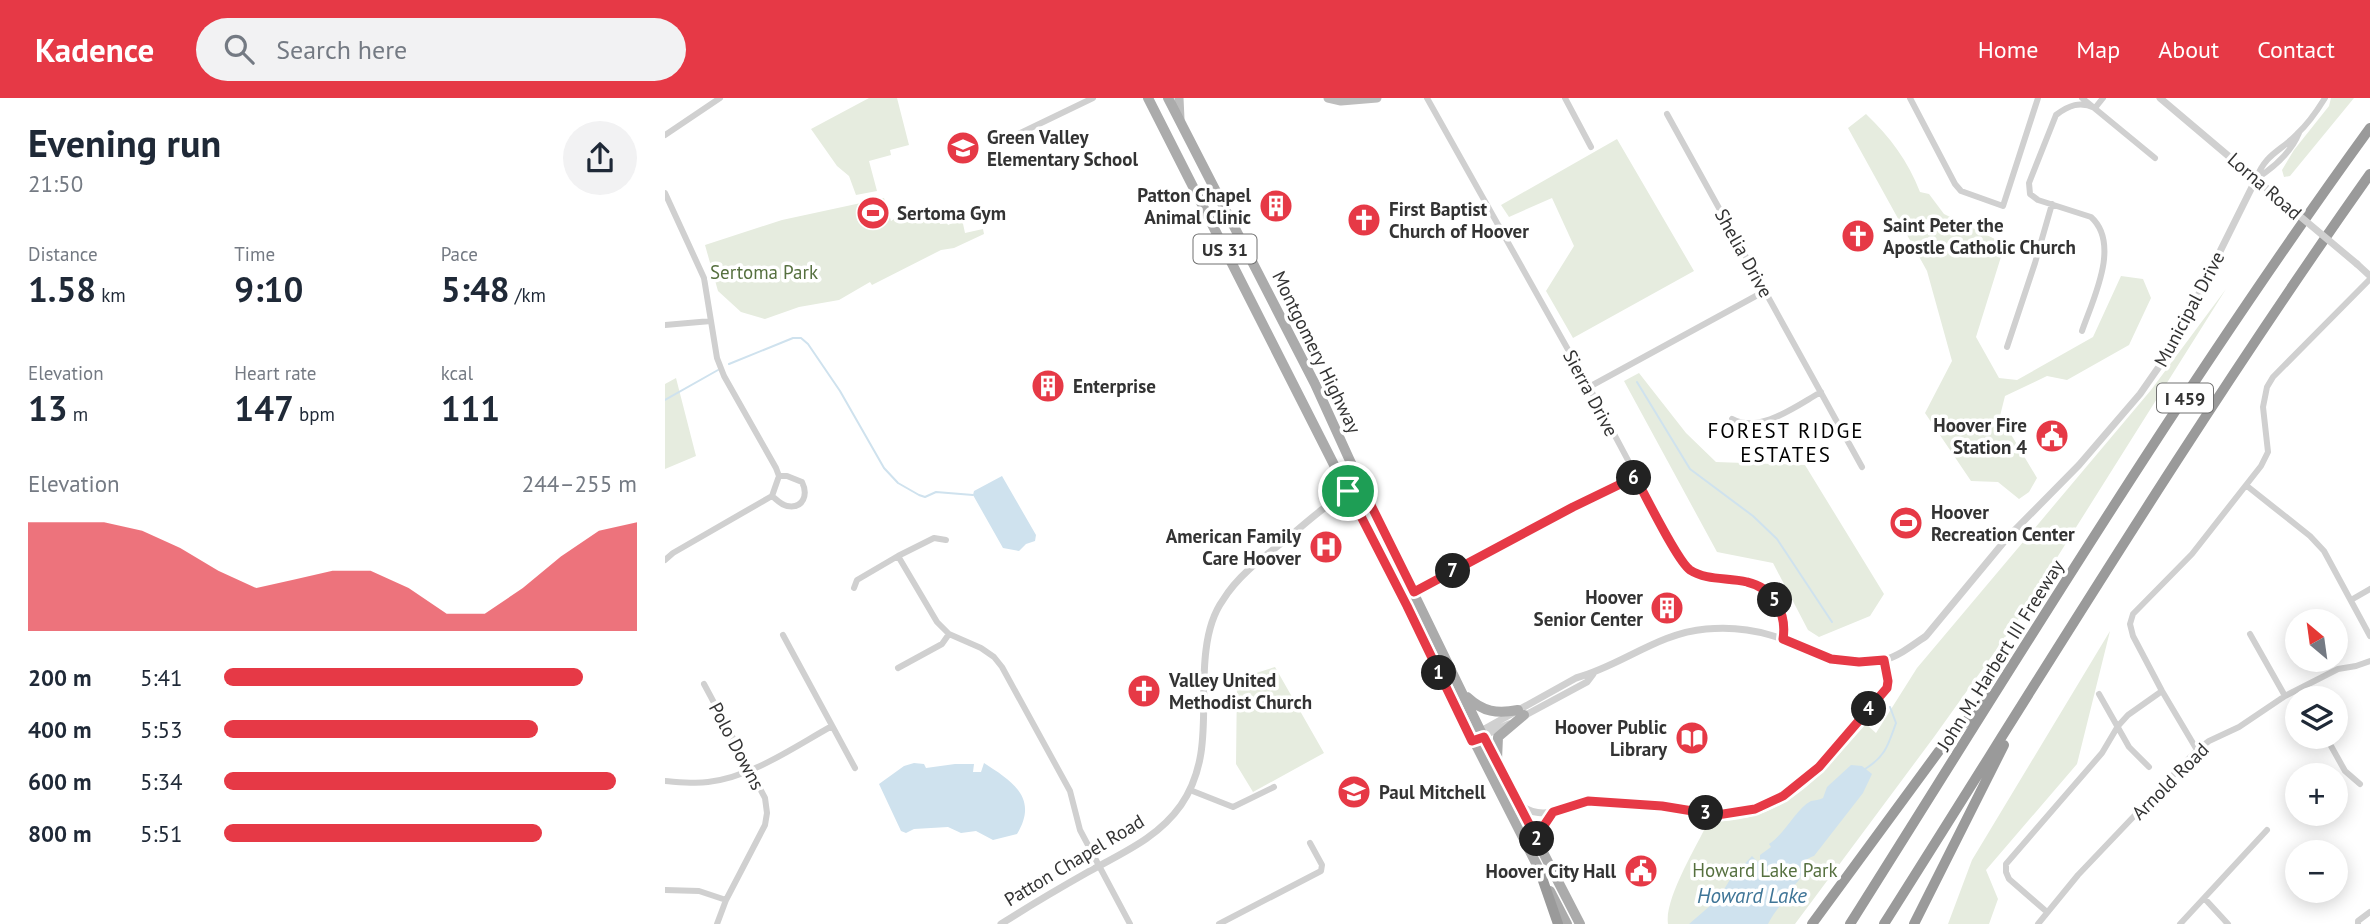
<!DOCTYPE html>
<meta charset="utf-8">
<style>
body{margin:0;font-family:"PT Sans",sans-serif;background:#f2f2f3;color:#1f2937;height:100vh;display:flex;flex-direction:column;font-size:26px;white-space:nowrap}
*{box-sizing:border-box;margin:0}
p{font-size:23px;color:#747a83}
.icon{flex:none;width:38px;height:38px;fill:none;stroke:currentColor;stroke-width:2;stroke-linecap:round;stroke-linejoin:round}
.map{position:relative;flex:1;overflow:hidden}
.drawer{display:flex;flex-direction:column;background:#fff;width:665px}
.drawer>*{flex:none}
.needle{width:46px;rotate:331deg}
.fabs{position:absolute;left:1620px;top:511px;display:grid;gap:14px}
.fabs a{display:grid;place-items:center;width:63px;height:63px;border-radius:50%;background:#fff;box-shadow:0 4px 18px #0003;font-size:35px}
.pin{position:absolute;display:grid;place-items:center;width:60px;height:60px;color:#fff;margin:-30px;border:4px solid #fff;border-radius:50%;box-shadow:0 2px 7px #0007}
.km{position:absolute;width:35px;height:35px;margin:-18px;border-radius:50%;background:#222;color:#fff;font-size:19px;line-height:35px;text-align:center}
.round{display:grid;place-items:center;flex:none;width:74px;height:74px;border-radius:37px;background:#f2f2f3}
.summary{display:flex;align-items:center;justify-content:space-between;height:119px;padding:0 28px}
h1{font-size:38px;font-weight:800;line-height:52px}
.figures{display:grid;grid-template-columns:repeat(3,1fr);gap:10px;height:119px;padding:7px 28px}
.figures div{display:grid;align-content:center}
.figures b{font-size:35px;font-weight:800}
.figures small{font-size:19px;font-weight:400}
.figures p{font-size:19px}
.chart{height:196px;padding:14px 28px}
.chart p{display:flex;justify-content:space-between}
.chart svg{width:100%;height:126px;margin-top:7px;fill:#e63946;opacity:.7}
ul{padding:0 28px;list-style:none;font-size:23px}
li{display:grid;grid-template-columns:112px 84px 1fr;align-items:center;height:52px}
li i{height:18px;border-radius:9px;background:#e63946}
header{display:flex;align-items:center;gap:42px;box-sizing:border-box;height:98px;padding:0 35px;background:#e63946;color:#fff}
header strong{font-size:33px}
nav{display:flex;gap:38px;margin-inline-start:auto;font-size:24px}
.search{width:490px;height:63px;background:#f2f2f3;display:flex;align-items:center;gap:18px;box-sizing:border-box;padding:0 24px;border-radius:38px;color:#747a83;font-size:26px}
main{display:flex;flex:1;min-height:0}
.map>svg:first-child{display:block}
</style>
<header>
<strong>Kadence</strong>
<div class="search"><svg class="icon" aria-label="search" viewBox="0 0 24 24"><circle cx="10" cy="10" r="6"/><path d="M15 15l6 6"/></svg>Search here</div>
<nav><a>Home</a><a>Map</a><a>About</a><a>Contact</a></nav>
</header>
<main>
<section class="drawer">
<div class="summary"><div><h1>Evening run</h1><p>21:50</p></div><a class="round"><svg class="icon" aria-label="share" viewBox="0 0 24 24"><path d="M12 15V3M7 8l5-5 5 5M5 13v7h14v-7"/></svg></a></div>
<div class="figures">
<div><p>Distance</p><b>1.58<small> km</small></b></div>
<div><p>Time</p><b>9:10</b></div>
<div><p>Pace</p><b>5:48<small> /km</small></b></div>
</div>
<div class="figures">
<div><p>Elevation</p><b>13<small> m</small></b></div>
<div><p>Heart rate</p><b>147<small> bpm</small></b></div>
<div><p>kcal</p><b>111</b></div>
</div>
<div class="chart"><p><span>Elevation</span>244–255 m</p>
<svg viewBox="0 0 160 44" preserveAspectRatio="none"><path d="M0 44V6L10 6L20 6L30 9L40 15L50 23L60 29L70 26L80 23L90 23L100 29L110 38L120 38L130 29L140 18L150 9L160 6V44z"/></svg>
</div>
<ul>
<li><b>200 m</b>5:41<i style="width:87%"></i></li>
<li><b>400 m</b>5:53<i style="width:76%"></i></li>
<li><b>600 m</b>5:34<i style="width:95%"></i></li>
<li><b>800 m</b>5:51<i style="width:77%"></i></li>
</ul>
</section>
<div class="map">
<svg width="1705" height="826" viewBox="0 0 1705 826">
<rect width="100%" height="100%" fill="#fff"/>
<path fill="#e6ecdf" d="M204 0H232L244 47 225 52 226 57 204 63 212 93 191 97 184 78 172 68 146 31Z
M1666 0H1689L1625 78 1619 79 1617 72 1629 52 1664 8Z
M1201 16C1225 39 1243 63 1255 94L1264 96 1279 116 1340 146 1311 239 1334 280 1352 282 1428 239 1456 178 1478 181 1486 200 1464 247 1402 282 1382 278 1340 298 1335 318 1372 380 1364 394 1354 401 1333 384 1306 383 1260 315 1287 263 1262 173 1183 30Z
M952 41 1029 173 908 240 881 193 909 148 887 100 844 119 836 107Z
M219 100 226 123 234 118 271 109 275 126 282 125 283 127 297 121 300 135 318 131 319 136 289 150 276 152 207 187 205 184 174 202 134 209 100 221 76 214 53 193 40 147 117 122Z
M1561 191 1354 520 1269 639 1130 826H1003C999 801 1032 748 1043 724 1122 724 1152 680 1201 626L1211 635 1252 570 1486 292Z
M974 275 1021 335 1051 364 1140 367 1219 496 1205 518 1154 539 1143 532 1108 465 1052 454 959 283Z
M11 280 31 358 0 371V286Z
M1445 533 1412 666 1321 772 1333 801 1324 826H1283L1307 762Z
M610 569 659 655 588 694 571 666 572 581Z"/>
<path fill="#cfe2ee" d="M337 378 371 437 370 443 361 446 354 453 338 450 308 397 309 393Z
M249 665 259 666 261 670 290 666H309L308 674H316L319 665C347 683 374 700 352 736L328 742 311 733 296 735 283 729 249 731 241 735 236 733 214 686 239 668Z
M1186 667 1197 668 1207 676 1198 695 1149 758C1136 762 1139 769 1135 780 1133 785 1127 788 1124 794 1118 806 1109 813 1103 826H1024L1053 801 1066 780 1087 758 1093 764 1095 763V757L1106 749 1104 746C1119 737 1131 711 1146 703 1150 702 1154 702 1158 700L1162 689Z"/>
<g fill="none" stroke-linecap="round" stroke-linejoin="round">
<path stroke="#cfe2ee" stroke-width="2" d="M64 266 128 240H136L143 246 175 293 219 370 233 385 254 397 260 399 271 394 308 397
M972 284 1025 371 1088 418 1112 441 1167 524
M0 302 53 272
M1200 671C1221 658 1223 647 1231 625L1225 609"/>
<path stroke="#d0d0d0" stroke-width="6" d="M762 0 924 289 1014 458C1017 462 1020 468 1024 471 1040 484 1063 480 1082 484 1109 490 1122 515 1118 541
M900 0 926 49
M1245 0 1290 86 1296 93 1338 108 1373 0
M1417 0 1490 60
M1002 16 1197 369
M1634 35C1626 55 1608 70 1591 81 1601 55 1615 54 1632 36 1643 26 1652 13 1660 0
M0 37 55 0
M347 39 428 0
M0 95 39 180 52 260 59 278 111 370 114 378 107 398 8 455 0 462
M0 227 46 223
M1417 233C1428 201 1456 146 1426 119L1373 102 1365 96 1364 85 1391 17C1404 7 1415 3 1430 10L1438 0
M1342 249 1370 165 1387 106
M924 289 1100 193
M1067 321C1095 336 1131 308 1156 294
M1582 388 1645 438 1659 453 1705 538
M107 398C112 402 116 407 122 408 139 411 143 396 137 384L122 378H114
M233 458 272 524 284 536 316 550 329 559 337 569 405 693 415 732 465 826
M189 490 192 482 233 458 269 440 281 442
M1686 502 1705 491
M740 504 749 493 908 409 970 379
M1585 536 1620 598
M118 537 190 670
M233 570 277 546 284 536
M39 586 100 700 102 715 100 727 61 802 52 826
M1434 596 1464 649 1484 669
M1661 639 1680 673 1695 686
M1532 652 1497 593 1468 538 1465 526 1468 516 1527 456 1596 368 1603 354 1598 309 1602 289 1608 279 1705 181
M0 683C14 684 29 686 43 684 87 679 129 649 167 628
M525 692 568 709 609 689
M0 792 34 793 61 802
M1540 801 1563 826
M1382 814 1344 781 1341 774V766L1437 655 1453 628 1463 617 1497 593
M554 826 656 773 657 767 645 745
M1373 826 1413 777 1532 652 1544 643 1574 629 1620 598 1673 571 1691 568 1705 563
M1515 826 1602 732
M1693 826V823L1705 814"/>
<path stroke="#d0d0d0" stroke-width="7" d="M1495 0 1606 94
M1692 166 1705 178
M662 408 678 406 693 415
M855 620 922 584 928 576
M814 634 911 580C956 568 993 535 1041 531 1062 529 1085 531 1105 537 1144 548 1177 572 1219 562 1234 558 1248 547 1261 538L1343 439 1414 367 1475 296 1507 250 1591 81
M807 643 844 626
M855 707C883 727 901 703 930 703 954 704 977 705 999 708 1017 711 1035 716 1052 717 1126 719 1175 645 1218 596L1223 582 1219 562
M876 748 878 729 888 714
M336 826C364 808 393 791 423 774 457 755 493 740 516 707 549 659 534 605 541 552 543 535 548 516 558 502 574 476 600 458 623 440 646 420 669 400 696 387"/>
<path stroke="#bdbdbd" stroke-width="9" d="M514 0 515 21
M663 0 676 3 712 0"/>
<path stroke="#ababab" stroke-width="10" d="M483 0 877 777
M503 0 650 286 696 387 815 632 915 826
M802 599C818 614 832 616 853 612
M832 662 833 639 859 617
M885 793 902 826"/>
<path stroke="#9a9a9a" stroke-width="10" d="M874 771 893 826
M1147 826 1274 653 1323 599
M1185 826C1354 558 1519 286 1705 30
M1219 826C1378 575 1533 319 1705 76
M1249 826 1339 647"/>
<path stroke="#d0d0d0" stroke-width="7" d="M1606 94 1692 166"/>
</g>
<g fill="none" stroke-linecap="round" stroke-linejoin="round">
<defs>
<path id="route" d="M970 379C980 396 1012 463 1025 472 1042 483 1063 479 1082 484 1109 490 1122 516 1118 541L1166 561 1194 564 1219 562 1223 583 1222 590 1154 669 1118 698 1090 711 1052 717 997 708 923 703 888 714 878 729 876 749 819 639 807 643 742 508 683 393 696 387 749 494 908 409Z"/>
</defs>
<use href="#route" stroke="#fff" stroke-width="14"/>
<use href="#route" stroke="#e63946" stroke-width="9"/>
</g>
<defs>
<symbol id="school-disc" viewBox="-11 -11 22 22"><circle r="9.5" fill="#e63946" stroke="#fff"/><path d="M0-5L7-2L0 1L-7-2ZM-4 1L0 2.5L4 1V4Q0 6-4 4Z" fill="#fff"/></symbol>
<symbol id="building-disc" viewBox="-11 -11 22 22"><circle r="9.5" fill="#e63946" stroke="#fff"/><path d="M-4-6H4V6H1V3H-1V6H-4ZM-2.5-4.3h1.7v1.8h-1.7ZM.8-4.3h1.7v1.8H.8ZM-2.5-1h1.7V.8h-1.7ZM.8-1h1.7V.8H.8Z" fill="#fff"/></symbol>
<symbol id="stadium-disc" viewBox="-11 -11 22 22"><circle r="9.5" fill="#e63946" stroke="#fff"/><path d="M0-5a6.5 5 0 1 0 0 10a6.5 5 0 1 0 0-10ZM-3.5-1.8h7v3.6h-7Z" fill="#fff"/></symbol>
<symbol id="church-disc" viewBox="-11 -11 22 22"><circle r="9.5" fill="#e63946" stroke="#fff"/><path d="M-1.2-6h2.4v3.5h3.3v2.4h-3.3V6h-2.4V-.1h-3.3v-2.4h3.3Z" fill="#fff"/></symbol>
<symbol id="civic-disc" viewBox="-11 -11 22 22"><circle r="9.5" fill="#e63946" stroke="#fff"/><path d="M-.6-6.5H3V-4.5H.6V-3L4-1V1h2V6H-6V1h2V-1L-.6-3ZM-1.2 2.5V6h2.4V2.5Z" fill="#fff"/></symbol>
<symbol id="hospital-disc" viewBox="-11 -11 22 22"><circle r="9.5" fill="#e63946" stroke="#fff"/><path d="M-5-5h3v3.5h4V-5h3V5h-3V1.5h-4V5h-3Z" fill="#fff"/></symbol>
<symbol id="library-disc" viewBox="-11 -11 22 22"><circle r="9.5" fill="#e63946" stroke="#fff"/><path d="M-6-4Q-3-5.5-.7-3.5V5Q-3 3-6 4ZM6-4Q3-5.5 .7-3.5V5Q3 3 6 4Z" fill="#fff"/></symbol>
</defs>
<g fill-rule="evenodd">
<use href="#school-disc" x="279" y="31" width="38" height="38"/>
<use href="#building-disc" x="592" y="89" width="38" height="38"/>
<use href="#stadium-disc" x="189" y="96" width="38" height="38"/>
<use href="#church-disc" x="680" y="103" width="38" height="38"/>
<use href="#church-disc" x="1174" y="119" width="38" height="38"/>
<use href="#building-disc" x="364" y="269" width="38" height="38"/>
<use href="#civic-disc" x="1368" y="319" width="38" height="38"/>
<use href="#stadium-disc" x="1222" y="406" width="38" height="38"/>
<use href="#hospital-disc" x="642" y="430" width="38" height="38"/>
<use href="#building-disc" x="983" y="491" width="38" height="38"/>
<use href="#church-disc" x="460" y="574" width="38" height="38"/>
<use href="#library-disc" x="1008" y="621" width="38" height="38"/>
<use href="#school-disc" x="670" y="675" width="38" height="38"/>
<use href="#civic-disc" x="957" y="754" width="38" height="38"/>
</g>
<g text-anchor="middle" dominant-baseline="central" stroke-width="7" stroke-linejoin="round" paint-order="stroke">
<g fill="#fff" stroke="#707070" stroke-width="2">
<rect x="528.5" y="136.5" width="63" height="29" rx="5"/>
<rect x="1492" y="285.5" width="56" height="29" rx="5"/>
</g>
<g font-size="18" font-weight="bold" fill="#333">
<text x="560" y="151">US 31</text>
<text x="1520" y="300">I 459</text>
</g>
<g font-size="19" font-weight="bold" fill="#333" stroke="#fff" text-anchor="start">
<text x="322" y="39">Green Valley<tspan x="322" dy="22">Elementary School</tspan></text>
<text x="586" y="97" text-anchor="end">Patton Chapel<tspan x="586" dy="22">Animal Clinic</tspan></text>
<text x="724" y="111">First Baptist<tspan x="724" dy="22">Church of Hoover</tspan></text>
<text x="232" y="115">Sertoma Gym</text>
<text x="1218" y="127">Saint Peter the<tspan x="1218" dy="22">Apostle Catholic Church</tspan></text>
<text x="408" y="288">Enterprise</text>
<text x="1362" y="327" text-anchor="end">Hoover Fire<tspan x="1362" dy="22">Station 4</tspan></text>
<text x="1266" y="414">Hoover<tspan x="1266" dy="22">Recreation Center</tspan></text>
<text x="636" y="438" text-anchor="end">American Family<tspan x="636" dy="22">Care Hoover</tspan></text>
<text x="978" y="499" text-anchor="end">Hoover<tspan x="978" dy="22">Senior Center</tspan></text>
<text x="504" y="582">Valley United<tspan x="504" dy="22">Methodist Church</tspan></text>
<text x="1002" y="629" text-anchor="end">Hoover Public<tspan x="1002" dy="22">Library</tspan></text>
<text x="714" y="694">Paul Mitchell</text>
<text x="951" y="773" text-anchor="end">Hoover City Hall</text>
</g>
<g font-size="19" fill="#333" stroke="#fff">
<text transform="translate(1600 88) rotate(41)">Lorna Road</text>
<text transform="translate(1079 155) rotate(61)">Shelia Drive</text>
<text transform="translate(1524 211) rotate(-62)">Municipal Drive</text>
<text transform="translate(652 254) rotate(64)">Montgomery Highway</text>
<text transform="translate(926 295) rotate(62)">Sierra Drive</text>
<text transform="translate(1335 557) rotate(-58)">John M. Harbert III Freeway</text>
<text transform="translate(72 648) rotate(62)">Polo Downs</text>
<text transform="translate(1505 683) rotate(-45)">Arnold Road</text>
<text transform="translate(409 762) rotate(-31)">Patton Chapel Road</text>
</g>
<g font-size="19" fill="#56703f" stroke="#fff">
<text x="99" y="174">Sertoma Park</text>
<text x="1100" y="772">Howard Lake Park</text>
</g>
<g font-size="21" letter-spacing="2" fill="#000" stroke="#fff">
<text x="1121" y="332">FOREST RIDGE<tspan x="1121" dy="24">ESTATES</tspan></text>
</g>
<g font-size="21" font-style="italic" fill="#3f7597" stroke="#fff">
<text x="1087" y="797">Howard Lake</text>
</g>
</g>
</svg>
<div class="fabs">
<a><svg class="needle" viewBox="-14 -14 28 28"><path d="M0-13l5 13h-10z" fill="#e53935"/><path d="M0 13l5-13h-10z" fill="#747a83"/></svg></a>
<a><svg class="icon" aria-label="layers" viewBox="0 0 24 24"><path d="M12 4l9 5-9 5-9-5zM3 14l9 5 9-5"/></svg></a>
<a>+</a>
<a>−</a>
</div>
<div class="pin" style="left:683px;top:393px;background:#1e9e55"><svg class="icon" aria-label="arrive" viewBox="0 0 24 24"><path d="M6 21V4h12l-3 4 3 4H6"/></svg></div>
<b class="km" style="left:774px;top:575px">1</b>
<b class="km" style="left:872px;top:741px">2</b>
<b class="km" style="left:1041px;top:715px">3</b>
<b class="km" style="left:1204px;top:611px">4</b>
<b class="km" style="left:1110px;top:502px">5</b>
<b class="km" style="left:969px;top:380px">6</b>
<b class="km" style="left:788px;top:473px">7</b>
</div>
</main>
